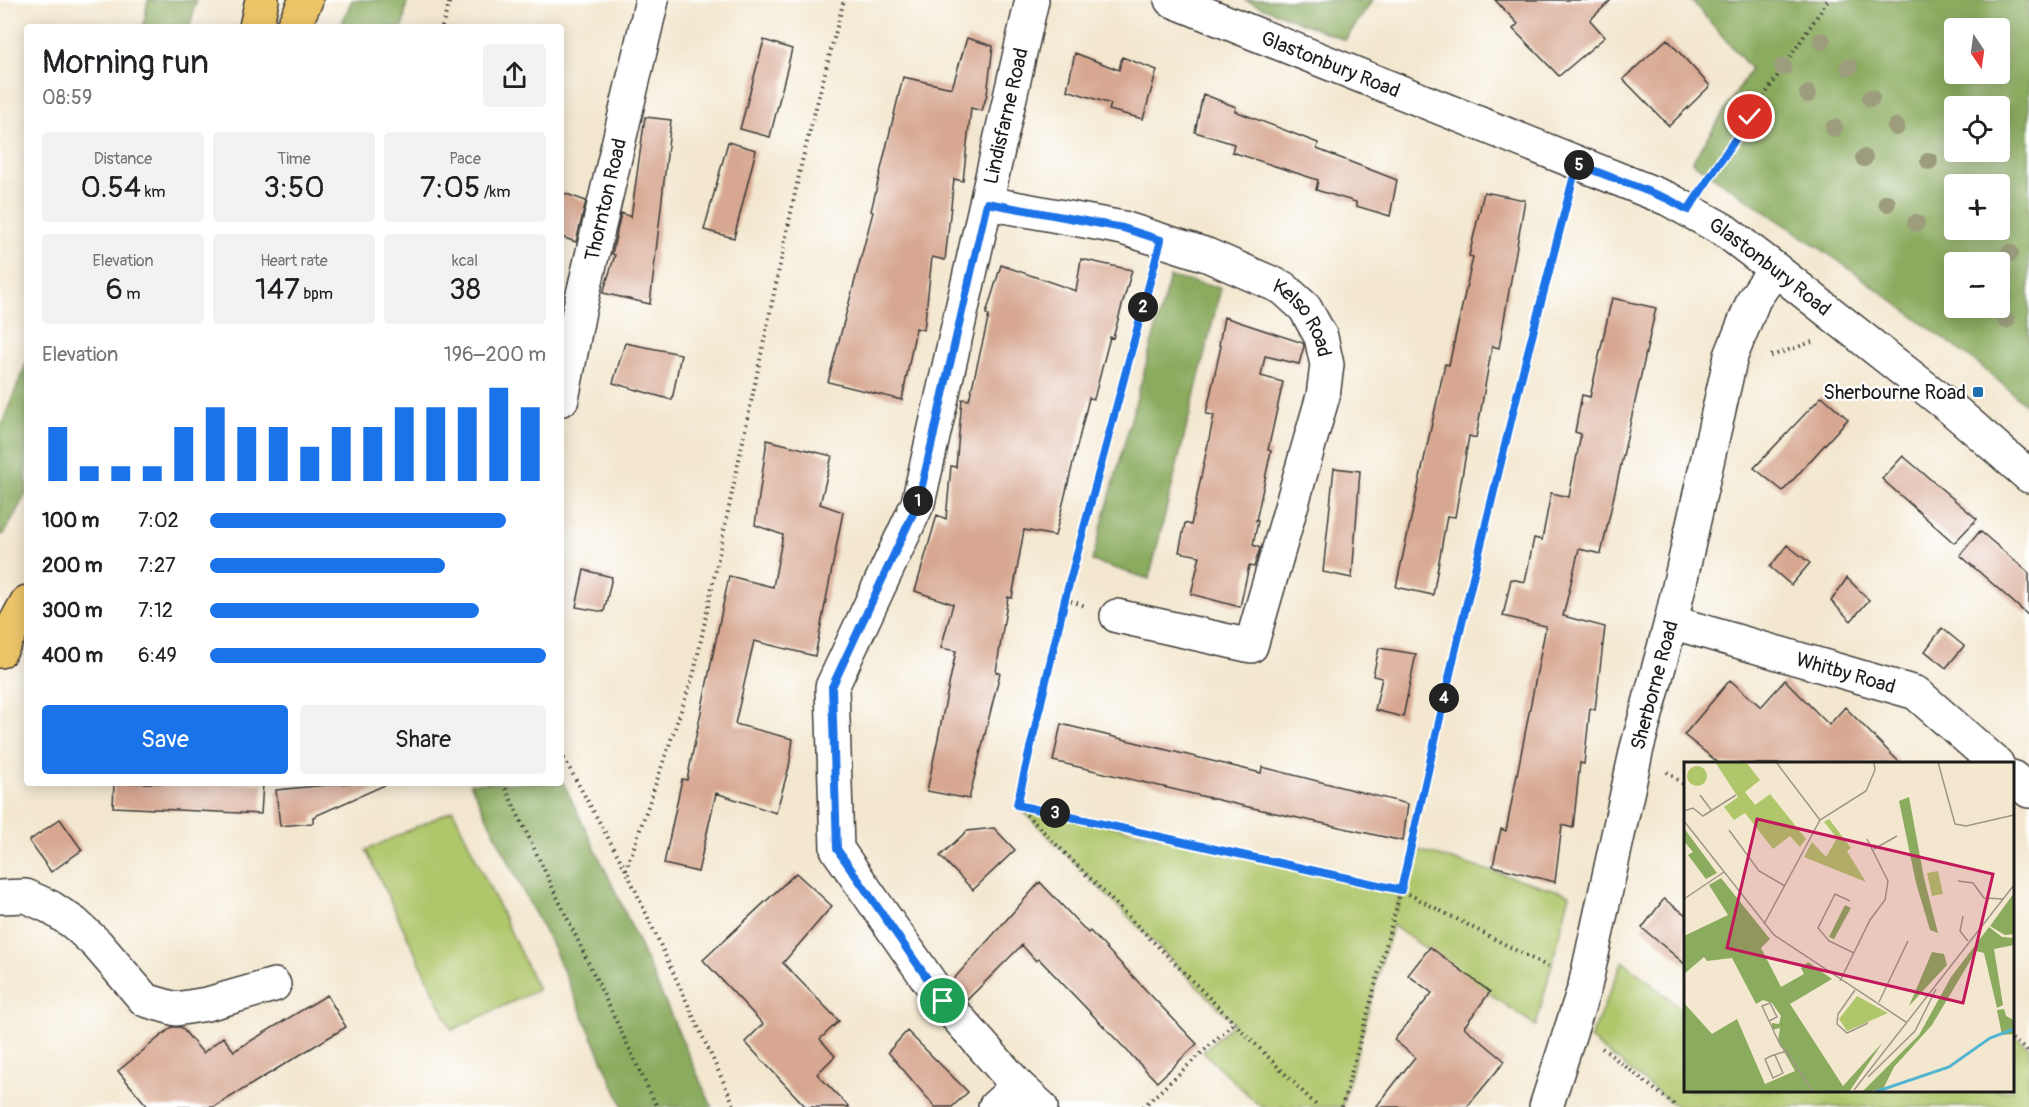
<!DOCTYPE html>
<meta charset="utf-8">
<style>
body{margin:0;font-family:Pangolin,sans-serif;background:#f2f2f2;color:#202124;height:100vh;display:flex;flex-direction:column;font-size:22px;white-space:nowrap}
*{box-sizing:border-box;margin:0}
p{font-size:20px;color:#757577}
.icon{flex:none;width:33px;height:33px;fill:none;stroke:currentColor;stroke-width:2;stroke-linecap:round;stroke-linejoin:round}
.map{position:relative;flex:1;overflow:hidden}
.side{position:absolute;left:24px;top:24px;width:540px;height:762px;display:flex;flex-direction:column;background:#fff;border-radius:6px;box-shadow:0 3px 15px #0003}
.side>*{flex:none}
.needle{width:39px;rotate:167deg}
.buttons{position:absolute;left:1944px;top:18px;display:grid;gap:12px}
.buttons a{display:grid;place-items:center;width:66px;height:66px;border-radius:6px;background:#fff;box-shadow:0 3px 15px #0003;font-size:30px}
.pin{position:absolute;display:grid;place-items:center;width:51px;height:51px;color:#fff;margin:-26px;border:3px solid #fff;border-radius:50%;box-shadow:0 2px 6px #0007}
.km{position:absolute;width:30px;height:30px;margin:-15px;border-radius:50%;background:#222;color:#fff;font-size:16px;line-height:30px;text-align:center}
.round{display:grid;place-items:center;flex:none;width:63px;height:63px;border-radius:6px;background:#f2f2f2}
.headline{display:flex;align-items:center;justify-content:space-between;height:102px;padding:0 18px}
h1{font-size:33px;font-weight:600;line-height:45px}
.figures{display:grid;grid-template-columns:repeat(3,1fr);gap:9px;height:102px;padding:6px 18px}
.figures div{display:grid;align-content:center;border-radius:6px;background:#f2f2f2;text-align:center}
.figures b{font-size:30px;font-weight:600}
.figures small{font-size:16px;font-weight:400}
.figures p{font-size:16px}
.chart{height:168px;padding:12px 18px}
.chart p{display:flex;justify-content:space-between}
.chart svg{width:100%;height:108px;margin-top:6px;stroke:#1a73e8;stroke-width:6}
.action{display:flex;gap:12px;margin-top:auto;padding:12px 18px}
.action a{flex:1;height:69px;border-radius:6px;background:#1a73e8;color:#fff;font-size:24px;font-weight:600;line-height:69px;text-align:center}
.action a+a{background:#f2f2f2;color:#202124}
ul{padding:0 18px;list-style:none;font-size:20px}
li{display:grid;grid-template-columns:96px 72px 1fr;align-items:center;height:45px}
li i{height:15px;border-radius:8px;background:#1a73e8}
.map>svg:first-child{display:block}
</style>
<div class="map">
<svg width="2029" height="1107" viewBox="0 0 2029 1107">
<rect width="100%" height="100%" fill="#fff"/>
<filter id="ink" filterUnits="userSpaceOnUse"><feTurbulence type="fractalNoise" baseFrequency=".0167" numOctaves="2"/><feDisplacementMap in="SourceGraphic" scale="12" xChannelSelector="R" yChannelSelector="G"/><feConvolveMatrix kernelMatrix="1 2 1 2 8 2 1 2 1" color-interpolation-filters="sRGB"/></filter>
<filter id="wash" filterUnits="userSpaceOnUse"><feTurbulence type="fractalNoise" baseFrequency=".008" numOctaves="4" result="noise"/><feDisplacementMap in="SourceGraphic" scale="24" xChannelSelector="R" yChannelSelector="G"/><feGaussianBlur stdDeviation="1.35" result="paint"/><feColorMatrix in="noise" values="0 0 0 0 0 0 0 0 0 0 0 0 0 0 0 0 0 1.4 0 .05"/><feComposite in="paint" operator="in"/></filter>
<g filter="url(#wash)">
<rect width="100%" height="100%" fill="#f3e7cf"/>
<path fill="#afc66b" stroke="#667144" stroke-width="1.5" d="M1017 805 1401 890 1396 913 1418 850 1570 894 1536 1026 1392 925 1342 1107H1261L1203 1052 1234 1023Z
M453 810 538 990 452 1030 366 850Z
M1623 961 1685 1011 1686 1090H2012L2013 1034 2029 1047V1107H1677L1590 1039Z"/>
<path fill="#8bab5f" stroke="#54643e" stroke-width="1.5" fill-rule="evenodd" d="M148 0H196L190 27H143Z
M352 0H407L403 27H340Z
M1244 0H1373L1345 40Z
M1691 0H2029V407L1981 366 1840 262 1692 162 1751 69ZM2000 28V74H1954V28ZM1954 106H2000V152H1954ZM1954 184H2000V230H1954ZM2000 262V308H1954V262Z
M1170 277 1221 288 1149 579 1092 561Z
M27 361V492L4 534 0 535V429Z
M561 778 614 888 712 1107H623L552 945 528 901 470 783H561Z"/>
<g id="blocks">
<path fill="#d7a791" d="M1495 0H1611L1590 20 1605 37 1559 76 1513 29 1518 24Z
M967 38 993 46 987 94 982 111 971 108 963 181 954 179 945 260 932 257 924 330 916 328 902 400 828 382 873 212 871 211 903 77 952 88Z
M1667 39 1710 86 1669 126 1623 79Z
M764 40 792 49 770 137 740 129Z
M1075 53 1119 70 1122 57 1157 70 1143 119 1109 110 1111 104 1067 90Z
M1203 94 1236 107 1235 111 1318 143 1317 149 1397 180 1390 216 1356 206V202L1316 190 1318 180 1232 152 1234 144 1195 132Z
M645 117 671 120 650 304 603 293 615 255 612 254 621 213 631 217Z
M728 142 756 150 734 238 704 230Z
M561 192 586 201 576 242 561 237Z
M1484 192 1525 200 1499 348 1492 346 1476 438 1469 436 1455 517 1447 516 1433 595 1396 587 1445 364 1449 365 1473 257 1469 256Z
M1081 259 1132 270 1113 338 1110 337 1094 399 1089 398 1055 536 1024 530 1012 598 1008 597 996 672 1000 673 969 799 927 791 956 651 941 648 953 604 915 591 937 515 946 519 951 466 956 467 962 399 969 400 989 315 986 314 1001 265 1076 291Z
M1612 298 1656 308 1601 554 1579 549 1563 616 1605 627 1595 710 1590 708 1584 764 1580 763 1573 828 1562 825 1555 882 1493 866 1501 829 1506 831 1546 626 1503 616 1511 579 1525 582 1534 538 1542 540 1551 493 1569 497 1581 434 1575 432 1582 395 1590 397Z
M1224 317 1303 343 1304 346 1299 364 1265 356 1261 376 1283 382 1268 450 1271 451 1256 521H1258L1253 545 1260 548 1254 567 1249 566 1240 607 1191 594 1200 556 1179 552 1185 523 1191 525 1214 415 1206 414 1221 346 1219 345Z
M625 343 681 354 672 400 613 383Z
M1822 396 1848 419 1783 491 1754 468Z
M767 440 832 456 820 504 843 512 815 656 754 641 735 724 793 739 789 767 776 813 716 793 698 872 664 864 682 779 687 780 729 576 773 587 783 535 755 525Z
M1903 456 1977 519 1954 543 1882 479Z
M1334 468 1360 471 1352 578 1323 572Z
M1980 531 2029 573V616L1960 555Z
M1787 545 1810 563 1791 585 1770 567Z
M584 570 612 577 604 612 576 607Z
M1847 578 1869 600 1851 621 1831 601Z
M1942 628 1964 646 1946 668 1925 651Z
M1379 648 1416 654 1403 717 1375 710 1382 678 1373 676Z
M1730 680 1761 707 1785 680 1829 725 1845 707 1901 764H1720L1684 735Z
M1061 724 1261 773 1262 767 1408 804 1403 841 1244 806 1053 761Z
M114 783H263L261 814 113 807Z
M348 783H384L385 785 313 817V823L280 826 276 790Z
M60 819 82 850 51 872 29 841Z
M994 828 1015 850 973 890 940 856 967 831Z
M796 873 832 906 783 963 839 1021 820 1039 835 1056 817 1074 849 1107H806L745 1042 763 1024 703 960Z
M1040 882 1088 933 1090 931 1197 1044 1157 1082 1039 959 1036 961 1022 945 967 1000 952 981Z
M1664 899 1686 915V965L1642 928Z
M1430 947 1490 992 1464 1027 1505 1061 1467 1107H1376L1415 1057 1394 1040 1432 993 1408 975Z
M327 995 346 1027 214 1107H148L118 1071 172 1027H181L203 1053 223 1037 234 1051Z
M907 1031 968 1092 952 1107H935L888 1052Z"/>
</g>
</g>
<g filter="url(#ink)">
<use href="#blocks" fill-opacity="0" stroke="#3c3a37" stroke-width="1.5"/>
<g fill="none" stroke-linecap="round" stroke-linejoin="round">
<defs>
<g id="minor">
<path d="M1032 0 918 503 832 687 837 849 943 1001 1018 1086 1041 1107"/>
<path id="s1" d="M1171 0 1668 199 1724 230 1775 269 1952 409 2029 476"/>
<path id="s2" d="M987 203 1123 228 1207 255 1283 288 1305 308 1321 337 1327 365 1323 396 1251 646 1117 616"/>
<path id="s3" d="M562 399 579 311 652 0"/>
<path id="s4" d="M1671 622 1916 693 1997 764"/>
<path d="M2012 777 2029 791"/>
<path d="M0 897 26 896 50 907 74 923 97 944 145 1000 176 1009 207 1004 274 985"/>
<path d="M995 1107 1018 1086"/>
<path id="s5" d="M1546 1107 1585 986 1637 748 1671 622 1731 356 1754 299 1775 269"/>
</g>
<path id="major" d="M256 27 262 0
M293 27 306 0
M0 651 27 602"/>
</defs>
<use href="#minor" stroke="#3c3a37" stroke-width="36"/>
<use href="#major" stroke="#3c3a37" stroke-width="36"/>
<path stroke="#3c3a37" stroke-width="4" stroke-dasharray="1.5 4.5" stroke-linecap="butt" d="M442 27 450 0
M1707 182 1828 0
M1771 356 1812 342
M1065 599 1085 606
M561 753 626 870 735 1107
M1667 772 1686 786
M503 783 657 1107
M1017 805 1401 890 1552 969
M1017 805 1065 599 1152 274
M1018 806 1318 1107
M626 870 694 673 801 165 844 0
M2012 1039 2029 1052
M1602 1048 1677 1107
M1143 1107 1235 1022
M1342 1107 1401 890 1454 656 1523 371 1569 197"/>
<use href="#minor" stroke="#fff" stroke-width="33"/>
<use href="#major" stroke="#edc569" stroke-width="33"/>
</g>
<g fill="#9d9d7e">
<circle cx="1822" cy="41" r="9"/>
<circle cx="1783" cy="67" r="9"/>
<circle cx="1849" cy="67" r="9"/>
<circle cx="1808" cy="94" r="9"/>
<circle cx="1871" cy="98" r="9"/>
<circle cx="1896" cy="127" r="9"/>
<circle cx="1834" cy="128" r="9"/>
<circle cx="1864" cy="158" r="9"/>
<circle cx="1929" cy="161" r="9"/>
<circle cx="1887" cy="203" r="9"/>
<circle cx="1916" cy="223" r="9"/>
<circle cx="2010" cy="253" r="9"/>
<circle cx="2006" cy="320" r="9"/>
</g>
</g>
<g fill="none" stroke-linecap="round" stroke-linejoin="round" filter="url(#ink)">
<defs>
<path id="route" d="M943 1001 837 849 832 687 918 503 987 203 1123 228 1161 240 1065 599 1017 805 1401 890 1454 656 1523 371 1577 164 1668 199 1688 210 1750 117"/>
</defs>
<use href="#route" stroke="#fff" stroke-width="12"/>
<use href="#route" stroke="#1a73e8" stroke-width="8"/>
</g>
<rect fill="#1f6fb2" stroke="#fff" stroke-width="2" x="1972" y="386" width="12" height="12" rx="3"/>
<g text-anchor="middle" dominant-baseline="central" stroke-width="4.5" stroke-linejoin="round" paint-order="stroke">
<g font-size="20" fill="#1c1c1c" stroke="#fff">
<text stroke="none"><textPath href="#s1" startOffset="172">Glastonbury Road</textPath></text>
<text transform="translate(1006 116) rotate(-77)">Lindisfarne Road</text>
<text stroke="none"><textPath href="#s3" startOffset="204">Thornton Road</textPath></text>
<text stroke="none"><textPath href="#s1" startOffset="658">Glastonbury Road</textPath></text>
<text stroke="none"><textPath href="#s2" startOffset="346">Kelso Road</textPath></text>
<text stroke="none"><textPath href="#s4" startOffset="182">Whitby Road</textPath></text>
<text stroke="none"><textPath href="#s5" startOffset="436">Sherborne Road</textPath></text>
</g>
<g font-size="20" fill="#1c1c1c" stroke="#fff" text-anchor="end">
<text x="1966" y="392">Sherbourne Road</text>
</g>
</g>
<g transform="translate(1684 762)">
<rect width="330" height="330" fill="#f3e7cf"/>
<path d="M31 0H62L76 18 61 30 71 43 86 32 122 77 116 85 106 74 89 87 61 51 50 58 40 45 54 35ZM3 14a10 10 0 1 1 20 0a10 10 0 1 1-20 0ZM145 57 167 86 163 89 182 120 120 95 128 80 142 95 153 76 140 60ZM254 109 259 132 248 134 243 111ZM173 234 204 251 163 269 155 257Z" fill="#afc66b"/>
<path d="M225 35 240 116 254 171 246 168 232 121 215 39ZM0 66 33 111 22 117 4 93 9 90 0 79ZM37 116 86 177 77 186 97 225 120 212 117 206 124 200 148 217 106 242 159 324 199 280 165 330H0V241L28 272 53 257 81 322 111 309 94 279 96 266 88 268V261L95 262 97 254 88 241 79 238 72 242 48 196 23 199 20 195 0 212V174L44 153 25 123ZM330 131V172L321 173 306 164ZM161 143 167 146 150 177 145 175ZM305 165 318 175 330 176V183L310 187 319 243 313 246 300 191 292 189 248 263 210 305 199 327 178 330 235 273 267 215ZM248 190 260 192 263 203 225 244ZM320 247 322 254 330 258V272L318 273 313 248Z" fill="#8bab5f"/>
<path fill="none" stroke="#52b6d0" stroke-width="3" d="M191 330 265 305 306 276 330 267"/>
<path fill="none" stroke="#9d9687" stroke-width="1.5" d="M92 0 136 58M254 0 271 62 282 64 330 53M16 33 28 49M0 49 9 46 19 54 52 33M0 59 90 173 222 260M45 68 75 109 101 124M190 87 213 74M274 119 289 121 300 136 320 137M0 137 40 110M166 139 151 132 134 166 145 179 170 191M279 154 276 169 284 179M80 162 136 58 182 29 191 8 190 0M156 219 186 158 201 138 204 119 183 77M171 228 154 252 153 262 163 271 184 261M195 240 224 179M85 259 93 255 86 241 78 244 85 259 89 267 90 270 97 284 102 289M91 293 99 311 89 316 81 297 87 294 102 289 129 330M184 315 231 269 252 227M170 328 330 123"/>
<path fill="#c2185b" fill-opacity="0.15" stroke="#c2185b" stroke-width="3" d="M73 57 309 112 279 241 43 186Z"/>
<rect width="330" height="330" fill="none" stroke="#1c1c1c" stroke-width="3"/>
</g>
</svg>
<div class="buttons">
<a><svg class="needle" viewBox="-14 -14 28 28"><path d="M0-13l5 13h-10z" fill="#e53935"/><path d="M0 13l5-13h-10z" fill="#757577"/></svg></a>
<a><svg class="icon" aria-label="locate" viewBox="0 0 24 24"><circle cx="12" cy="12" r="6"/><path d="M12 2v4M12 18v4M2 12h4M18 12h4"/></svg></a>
<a>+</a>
<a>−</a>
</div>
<div class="pin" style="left:943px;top:1001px;background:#1e9e55"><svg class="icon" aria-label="arrive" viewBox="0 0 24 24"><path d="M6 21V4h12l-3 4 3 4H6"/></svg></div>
<div class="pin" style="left:1750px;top:117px;background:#d93025"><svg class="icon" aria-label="check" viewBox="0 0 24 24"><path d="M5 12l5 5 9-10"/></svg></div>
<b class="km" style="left:918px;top:501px">1</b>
<b class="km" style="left:1143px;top:307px">2</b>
<b class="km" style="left:1055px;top:813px">3</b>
<b class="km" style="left:1444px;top:698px">4</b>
<b class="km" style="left:1579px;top:165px">5</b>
<section class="side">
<div class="headline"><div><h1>Morning run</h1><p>08:59</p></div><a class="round"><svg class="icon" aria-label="share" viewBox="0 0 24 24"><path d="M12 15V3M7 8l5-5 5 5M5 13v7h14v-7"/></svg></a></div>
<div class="figures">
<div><p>Distance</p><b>0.54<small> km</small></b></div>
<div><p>Time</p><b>3:50</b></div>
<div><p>Pace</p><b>7:05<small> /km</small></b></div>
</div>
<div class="figures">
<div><p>Elevation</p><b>6<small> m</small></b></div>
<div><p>Heart rate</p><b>147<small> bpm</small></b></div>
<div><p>kcal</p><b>38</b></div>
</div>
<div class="chart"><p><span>Elevation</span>196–200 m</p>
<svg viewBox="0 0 160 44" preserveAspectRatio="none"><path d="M5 44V22M15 44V38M25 44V38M35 44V38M45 44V22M55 44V14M65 44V22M75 44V22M85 44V30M95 44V22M105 44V22M115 44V14M125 44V14M135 44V14M145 44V6M155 44V14"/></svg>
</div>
<ul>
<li><b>100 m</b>7:02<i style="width:88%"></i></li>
<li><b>200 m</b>7:27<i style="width:70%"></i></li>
<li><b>300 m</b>7:12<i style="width:80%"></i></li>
<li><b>400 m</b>6:49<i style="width:100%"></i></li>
</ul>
<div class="action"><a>Save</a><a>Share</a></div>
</section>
</div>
